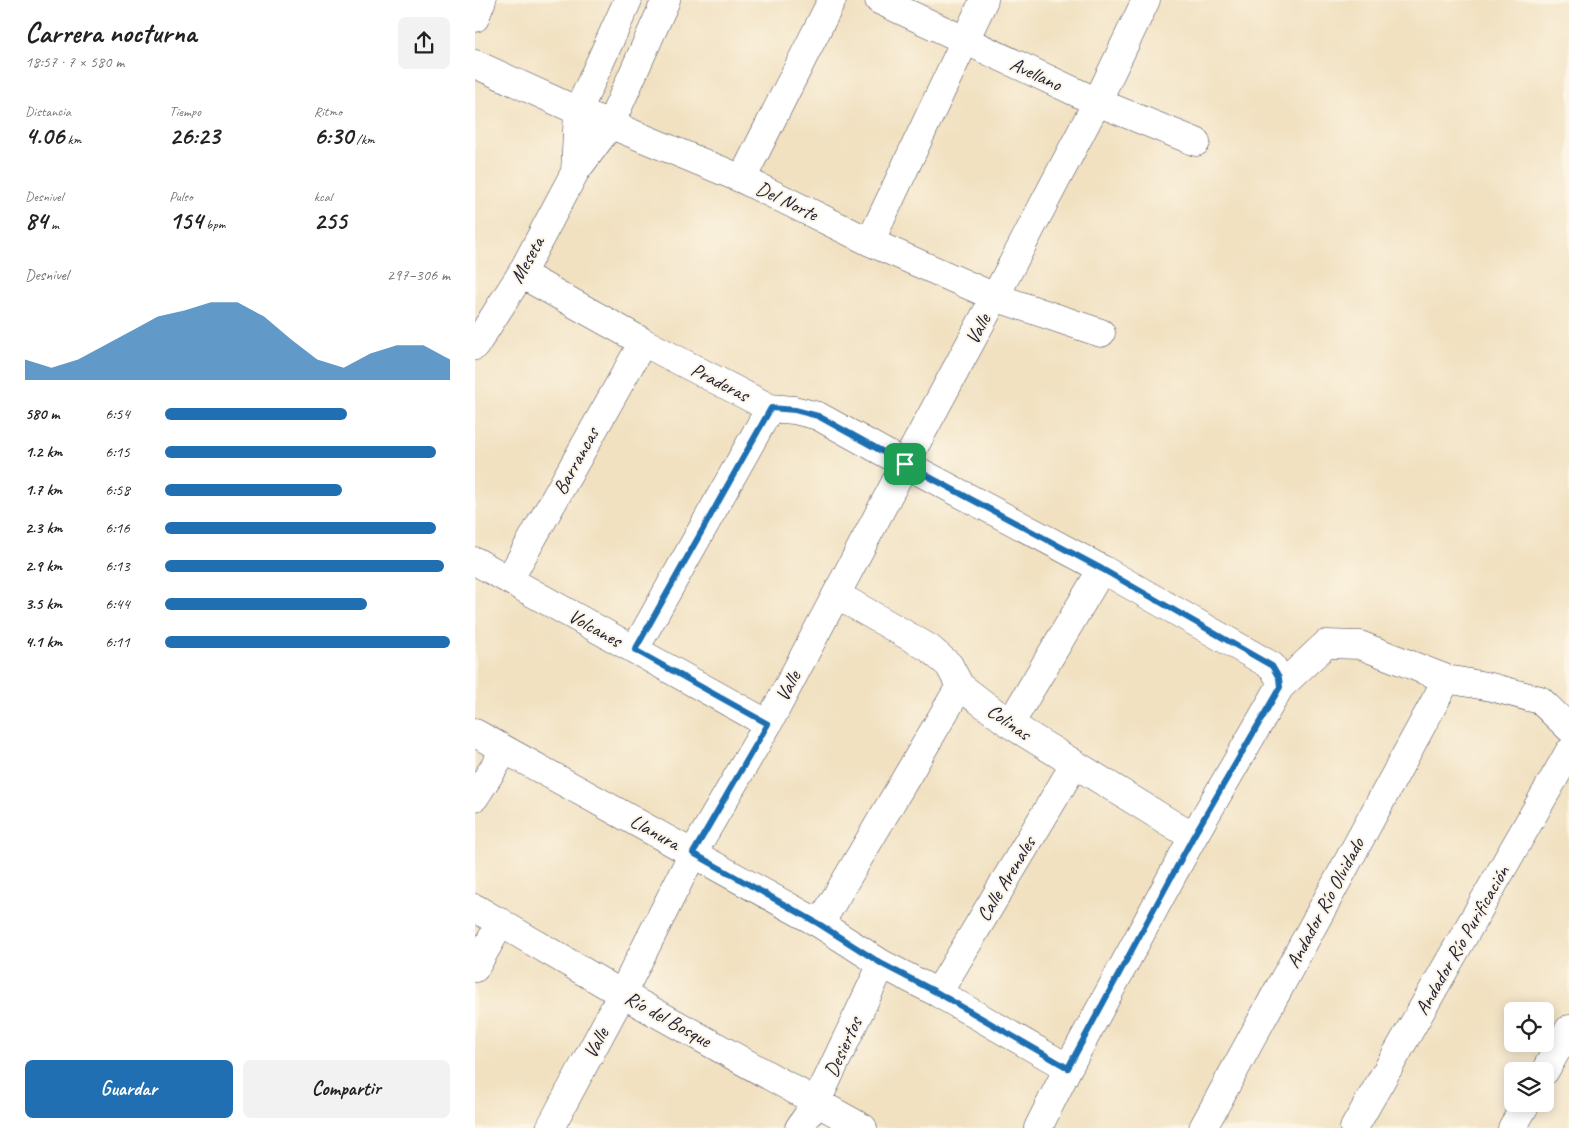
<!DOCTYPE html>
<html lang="es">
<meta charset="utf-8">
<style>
body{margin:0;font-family:Caveat,sans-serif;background:#f2f2f2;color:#222;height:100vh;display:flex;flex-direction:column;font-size:19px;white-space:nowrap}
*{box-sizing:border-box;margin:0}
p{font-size:16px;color:#767676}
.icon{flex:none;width:28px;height:28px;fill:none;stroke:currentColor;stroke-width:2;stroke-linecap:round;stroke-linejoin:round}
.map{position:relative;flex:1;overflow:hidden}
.panel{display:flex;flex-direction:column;background:#fff;width:475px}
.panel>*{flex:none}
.tools{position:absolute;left:1029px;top:1002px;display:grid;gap:10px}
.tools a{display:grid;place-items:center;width:50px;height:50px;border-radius:8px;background:#fff;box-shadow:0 2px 12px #0003;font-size:25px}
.pin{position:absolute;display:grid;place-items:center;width:42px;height:42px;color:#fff;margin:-21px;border-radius:10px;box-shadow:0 2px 8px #0006}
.round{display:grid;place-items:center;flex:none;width:52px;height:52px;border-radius:8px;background:#f2f2f2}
.headline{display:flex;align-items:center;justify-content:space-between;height:85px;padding:0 25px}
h1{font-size:28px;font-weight:700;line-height:38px}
.stats{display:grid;grid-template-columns:repeat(3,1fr);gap:8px;height:85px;padding:5px 25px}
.stats div{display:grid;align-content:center}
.stats b{font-size:25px;font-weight:700}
.stats small{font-size:14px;font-weight:400}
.stats p{font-size:14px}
.chart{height:140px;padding:10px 25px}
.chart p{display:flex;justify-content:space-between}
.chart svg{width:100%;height:90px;margin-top:5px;fill:#1f6fb2;opacity:.7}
.action{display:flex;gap:10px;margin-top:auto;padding:10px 25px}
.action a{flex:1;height:58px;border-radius:8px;background:#1f6fb2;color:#fff;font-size:20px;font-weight:700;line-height:58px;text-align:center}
.action a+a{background:#f2f2f2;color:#222}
ul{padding:0 25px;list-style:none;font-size:16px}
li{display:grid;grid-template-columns:80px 60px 1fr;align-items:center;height:38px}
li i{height:12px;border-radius:6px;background:#1f6fb2}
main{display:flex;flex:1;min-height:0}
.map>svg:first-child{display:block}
</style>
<main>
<section class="panel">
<div class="headline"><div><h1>Carrera nocturna</h1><p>18:57 · 7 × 580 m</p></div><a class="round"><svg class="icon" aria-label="share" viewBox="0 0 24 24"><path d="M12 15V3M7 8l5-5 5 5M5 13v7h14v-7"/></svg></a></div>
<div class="stats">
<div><p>Distancia</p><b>4.06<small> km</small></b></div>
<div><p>Tiempo</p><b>26:23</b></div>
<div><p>Ritmo</p><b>6:30<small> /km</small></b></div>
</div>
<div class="stats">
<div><p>Desnivel</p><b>84<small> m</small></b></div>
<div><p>Pulso</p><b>154<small> bpm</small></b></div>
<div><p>kcal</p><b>255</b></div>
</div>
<div class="chart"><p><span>Desnivel</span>297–306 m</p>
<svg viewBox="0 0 160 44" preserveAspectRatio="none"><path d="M0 44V34L10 38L20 34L30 27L40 20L50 13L60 10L70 6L80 6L90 13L100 24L110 34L120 38L130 31L140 27L150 27L160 34V44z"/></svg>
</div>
<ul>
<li><b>580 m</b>6:54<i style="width:64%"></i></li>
<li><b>1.2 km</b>6:15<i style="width:95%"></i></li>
<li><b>1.7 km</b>6:58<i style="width:62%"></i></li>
<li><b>2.3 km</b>6:16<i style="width:95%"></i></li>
<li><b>2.9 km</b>6:13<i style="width:98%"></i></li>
<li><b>3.5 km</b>6:44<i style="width:71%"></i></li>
<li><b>4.1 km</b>6:11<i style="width:100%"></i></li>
</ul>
<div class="action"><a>Guardar</a><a>Compartir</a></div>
</section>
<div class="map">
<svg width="1094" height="1128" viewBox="0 0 1094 1128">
<rect width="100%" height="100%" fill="#fcf5e5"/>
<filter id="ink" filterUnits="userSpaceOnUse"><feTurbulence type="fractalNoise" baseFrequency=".02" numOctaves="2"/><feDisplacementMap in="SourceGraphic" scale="10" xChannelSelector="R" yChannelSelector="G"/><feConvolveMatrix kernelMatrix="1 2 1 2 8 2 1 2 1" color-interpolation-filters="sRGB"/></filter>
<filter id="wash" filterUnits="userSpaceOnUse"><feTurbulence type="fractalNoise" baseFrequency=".0096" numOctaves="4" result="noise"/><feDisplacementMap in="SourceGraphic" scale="20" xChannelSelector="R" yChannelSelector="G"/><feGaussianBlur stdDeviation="1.12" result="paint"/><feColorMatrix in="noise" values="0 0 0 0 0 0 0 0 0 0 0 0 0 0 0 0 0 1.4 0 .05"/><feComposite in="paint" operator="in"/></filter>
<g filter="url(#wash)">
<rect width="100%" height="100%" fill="#f1e1c1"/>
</g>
<g filter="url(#ink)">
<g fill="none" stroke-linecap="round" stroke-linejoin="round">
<defs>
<path id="minor" d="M404 0 622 102 721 142
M0 18 7 0
M0 64 103 111 267 179 395 242 520 297 626 333
M100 172 103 111 153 0
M267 179 357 0
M395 242 509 0
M46 274 168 342 295 408 319 410 343 416 430 464 627 569 797 666 804 678 805 687
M0 346 46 274 100 172 135 125 191 0
M0 561 293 724
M34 580 168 342
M362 595 454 648 474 665 485 686 535 724 718 837
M160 649 295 408
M535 724 627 569
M0 733 345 924 407 964 463 993 593 1068
M0 797 30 750
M0 908 147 994 388 1128
M345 924 485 686
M0 968 26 922
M463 993 599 765
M1070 1071 1094 1029
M75 1128 147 994 218 853 293 724 430 464 520 297 622 102 671 0
M324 1128 341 1103 407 964
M563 1128 593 1068 718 837 805 687 851 644 885 645 972 679 1016 687 1065 700 1094 728
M728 1128 972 679
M879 1128 1094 752
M1037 1128 1051 1104"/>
</defs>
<use href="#minor" stroke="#413f4f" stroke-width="29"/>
<use href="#minor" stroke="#fff" stroke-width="28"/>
</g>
</g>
<g fill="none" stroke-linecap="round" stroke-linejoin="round" filter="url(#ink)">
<defs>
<path id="route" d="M296 408 320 410 343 416 430 464 627 569 797 666 804 678 805 687 718 837 593 1068 463 993 407 964 344 924 218 853 293 724 160 650Z"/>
</defs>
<use href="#route" stroke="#fff" stroke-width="10"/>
<use href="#route" stroke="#1f6fb2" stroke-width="6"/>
</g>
<g text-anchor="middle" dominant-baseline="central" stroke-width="4" stroke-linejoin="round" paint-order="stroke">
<g font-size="20" fill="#22223b" stroke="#fcf5e5">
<text transform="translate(561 74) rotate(25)">Avellano</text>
<text transform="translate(312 201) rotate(26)">Del Norte</text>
<text transform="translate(52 260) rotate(-61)">Meseta</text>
<text transform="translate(503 329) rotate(-62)">Valle</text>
<text transform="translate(245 382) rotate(27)">Praderas</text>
<text transform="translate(101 461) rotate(-61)">Barrancas</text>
<text transform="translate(120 628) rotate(29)">Volcanes</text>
<text transform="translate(313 686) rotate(-62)">Valle</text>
<text transform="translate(534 722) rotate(35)">Colinas</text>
<text transform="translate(180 832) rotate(29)">Llanura</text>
<text transform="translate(531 879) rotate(-59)">Calle Arenales</text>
<text transform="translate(850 903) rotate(-62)">Andador Río Olvidado</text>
<text transform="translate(987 940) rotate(-60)">Andador Río Purificación</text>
<text transform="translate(193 1019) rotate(29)">Río del Bosque</text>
<text transform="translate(121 1043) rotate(-62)">Valle</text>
<text transform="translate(368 1047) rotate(-65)">Desiertos</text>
</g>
</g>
</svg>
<div class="tools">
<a><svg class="icon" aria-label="locate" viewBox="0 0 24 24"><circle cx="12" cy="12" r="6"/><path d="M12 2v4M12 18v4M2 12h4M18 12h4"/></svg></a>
<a><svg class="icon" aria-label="layers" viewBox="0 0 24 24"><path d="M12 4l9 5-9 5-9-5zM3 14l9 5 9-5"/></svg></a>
</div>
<div class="pin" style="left:430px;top:464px;background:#1e9e55"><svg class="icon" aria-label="arrive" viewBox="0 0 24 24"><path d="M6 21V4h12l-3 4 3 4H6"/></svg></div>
</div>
</main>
